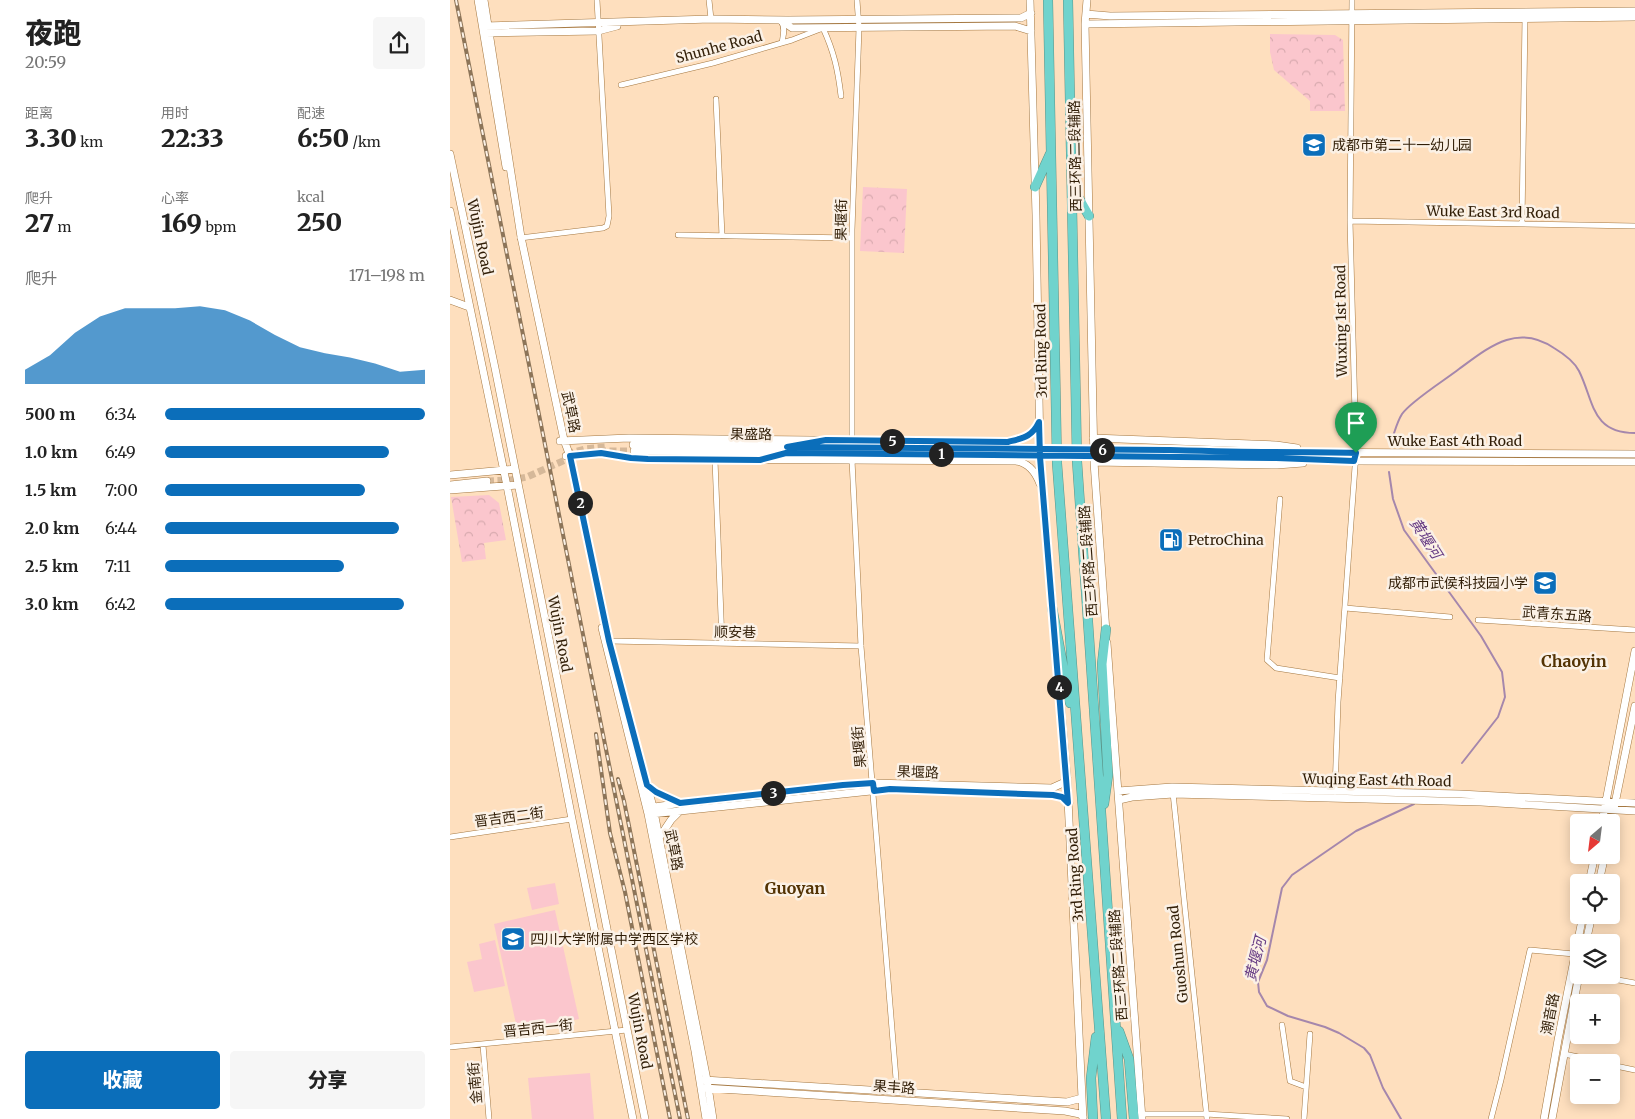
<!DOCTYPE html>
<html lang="zh">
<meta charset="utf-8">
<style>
body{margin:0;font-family:Merriweather,"Noto Sans SC",serif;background:#f6f6f6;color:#222;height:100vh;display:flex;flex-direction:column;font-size:19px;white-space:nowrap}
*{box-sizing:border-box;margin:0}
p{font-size:16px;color:#767676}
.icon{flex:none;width:28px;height:28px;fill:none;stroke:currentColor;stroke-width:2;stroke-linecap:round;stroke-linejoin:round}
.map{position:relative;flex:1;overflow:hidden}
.drawer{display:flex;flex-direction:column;background:#fff;width:450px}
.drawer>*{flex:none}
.needle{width:32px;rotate:208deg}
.fabs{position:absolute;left:1120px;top:814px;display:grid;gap:10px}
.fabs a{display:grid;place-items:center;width:50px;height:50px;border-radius:5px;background:#fff;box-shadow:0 2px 12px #0003;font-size:25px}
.pin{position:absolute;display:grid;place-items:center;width:42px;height:42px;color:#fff;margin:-51px -21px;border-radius:50% 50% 50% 0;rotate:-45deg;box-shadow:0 0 5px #0007}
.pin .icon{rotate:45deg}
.km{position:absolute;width:25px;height:25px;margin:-12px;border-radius:50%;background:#222;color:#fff;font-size:14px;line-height:25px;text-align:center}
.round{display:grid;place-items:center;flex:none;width:52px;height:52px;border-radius:5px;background:#f6f6f6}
.summary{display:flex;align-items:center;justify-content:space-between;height:85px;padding:0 25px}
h1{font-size:28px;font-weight:800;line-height:38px}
.figures{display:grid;grid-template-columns:repeat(3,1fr);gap:8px;height:85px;padding:5px 25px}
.figures div{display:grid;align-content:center}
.figures b{font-size:25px;font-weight:800}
.figures small{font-size:14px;font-weight:400}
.figures p{font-size:14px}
.chart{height:140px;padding:10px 25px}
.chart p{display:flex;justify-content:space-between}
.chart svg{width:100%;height:90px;margin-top:5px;fill:#0b6eba;opacity:.7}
.button{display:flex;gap:10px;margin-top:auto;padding:10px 25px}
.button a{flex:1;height:58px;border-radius:5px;background:#0b6eba;color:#fff;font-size:20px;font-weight:800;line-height:58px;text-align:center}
.button a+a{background:#f6f6f6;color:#222}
ul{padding:0 25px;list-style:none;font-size:16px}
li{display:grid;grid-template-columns:80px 60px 1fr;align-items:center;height:38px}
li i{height:12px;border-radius:6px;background:#0b6eba}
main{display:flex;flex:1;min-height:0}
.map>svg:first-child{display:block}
</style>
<main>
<section class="drawer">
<div class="summary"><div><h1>夜跑</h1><p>20:59</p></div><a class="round"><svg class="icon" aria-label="share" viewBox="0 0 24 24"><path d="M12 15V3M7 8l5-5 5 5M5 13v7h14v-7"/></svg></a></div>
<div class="figures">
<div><p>距离</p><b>3.30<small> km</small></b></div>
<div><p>用时</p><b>22:33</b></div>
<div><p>配速</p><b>6:50<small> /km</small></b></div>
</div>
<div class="figures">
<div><p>爬升</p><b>27<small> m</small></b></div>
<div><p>心率</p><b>169<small> bpm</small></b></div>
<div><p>kcal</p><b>250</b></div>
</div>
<div class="chart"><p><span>爬升</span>171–198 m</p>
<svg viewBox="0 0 160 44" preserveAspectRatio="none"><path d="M0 44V37L10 30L20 19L30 11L40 7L50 7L60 7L70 6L80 8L90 13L100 20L110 26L120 29L130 31L140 34L150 38L160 37V44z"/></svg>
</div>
<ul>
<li><b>500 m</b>6:34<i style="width:100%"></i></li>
<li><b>1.0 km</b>6:49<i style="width:86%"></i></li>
<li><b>1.5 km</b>7:00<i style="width:77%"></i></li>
<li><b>2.0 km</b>6:44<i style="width:90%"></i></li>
<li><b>2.5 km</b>7:11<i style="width:69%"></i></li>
<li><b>3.0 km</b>6:42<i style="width:92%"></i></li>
</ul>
<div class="button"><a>收藏</a><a>分享</a></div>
</section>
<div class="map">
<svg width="1185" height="1119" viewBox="0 0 1185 1119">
<defs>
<pattern id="forest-crowns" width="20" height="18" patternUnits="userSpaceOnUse" patternTransform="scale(1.25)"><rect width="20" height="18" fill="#fbc6cd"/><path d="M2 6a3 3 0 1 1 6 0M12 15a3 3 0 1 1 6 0" fill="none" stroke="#d8aaaf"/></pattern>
</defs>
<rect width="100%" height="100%" fill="#fedfbe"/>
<path fill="#fbc6cd" d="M105 883 109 904 82 910 77 888Z
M105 910 129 1019 68 1033 44 924Z
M45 940 55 986 24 992 17 962 32 959 29 944Z
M140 1073 144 1119H82L78 1078Z"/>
<path fill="url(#forest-crowns)" d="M820 34 885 35 893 40 895 111H860V101L824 70 820 52Z
M413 187 457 189 454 253 410 251Z
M39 495 49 503 56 540 34 543 36 559 12 562 1 497Z"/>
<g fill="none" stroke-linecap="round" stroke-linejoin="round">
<path stroke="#a587ac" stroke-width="2" d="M942 439C945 431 947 422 952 414 961 401 995 380 1009 369 1039 347 1067 323 1104 348 1114 354 1124 361 1129 371 1144 401 1141 433 1185 433
M939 472 943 499 954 530 1031 636 1052 672 1055 697 1048 717 1012 763
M951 1119 933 1088 920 1055 914 1048 889 1033 875 1027 838 1016 817 1006 809 992 808 982 817 960 832 888 842 875 906 831 964 804"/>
<path stroke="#d5b899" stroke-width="7" stroke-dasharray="7 3.5" stroke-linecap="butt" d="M149 451H184
M117 454 135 449 155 447
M37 481 61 480 77 477 124 456"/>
<defs>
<path id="street" d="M259 0 261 19
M331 22C336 27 333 36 332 43
M171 85 263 63 342 40 373 28C384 52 388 70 391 96
M266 99 272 236
M900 221 1185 226
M1072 223 1075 18
M228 235 402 238
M70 238 153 228 157 226 159 216 147 0
M402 440V230L409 28 407 0
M265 460 272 643
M402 460 411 646 447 1091
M830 499 817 660 826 668 890 678
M895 608 1000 617
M1028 620 1185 630
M159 641 411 646
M885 792 888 702 906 453 900 221 902 0
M723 793 757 1119
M0 837 122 819
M1141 975 1185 983
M832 1025 840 1081 856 1087
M33 1045 39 1119
M0 1047 177 1030
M1114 1054 1152 1062
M1161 1065 1185 1070
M692 1114H756L837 1119
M854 1119 860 1034
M1041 1119 1051 1080 1080 950 1124 954"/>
<path id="secondary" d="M28 0 56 167
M34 0 71 237 114 440 120 456 159 641 203 807 257 1080 263 1119
M580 0 586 215 590 457 603 611
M637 0 635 24 644 462 656 632
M636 14 660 16 1185 11
M332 21 342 28 565 26 581 31
M635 24 1185 17
M35 26 261 19 338 20 564 18H571L581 13
M36 33 148 31 167 26
M0 154 45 368 195 1119
M0 211 57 486 122 819 183 1119
M0 300 19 307
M643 438 826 445 847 448
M110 441 179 438 558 442C570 439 582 437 588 424
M183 445 478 447
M184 451 479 454
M825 452 1185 454
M116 456 151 453 181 458 199 459 566 461C579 463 586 473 590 484
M826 458 904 461 1185 462
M644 462 827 465 853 463
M0 475 65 469
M0 485 37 481
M0 490 68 485
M152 628 198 814 245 1051 256 1119
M657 643 692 1119
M606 647 617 778 633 1119
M197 785 207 792 227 802
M668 791 722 787 1010 794 1185 803
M669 800 682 797 723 794 1031 802 1185 811
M198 808 245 801 393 785 423 783 602 788 613 783 617 778
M201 814 440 789 603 795 612 797 619 803
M1152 822 1185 651
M1161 823 1185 706
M209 838 221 820 230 811
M1139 882 1145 855
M1149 882 1155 855
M1136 942 1142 915
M254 1080 617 1102 632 1098
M254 1088 615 1111 630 1114 633 1117
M1094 1119 1108 1040 1133 915
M1102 1119 1129 975"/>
<path id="highway" d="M598 0 607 463 656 1119
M618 0 627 461 672 1119
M585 187 600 154
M623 188 639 216
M602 607 620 703
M654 804 658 775 652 664 656 629
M669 1031 679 1059 684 1119
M643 1119 641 1078 646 1037"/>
</defs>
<use href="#street" stroke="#a57841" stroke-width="6"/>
<use href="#secondary" stroke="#a57841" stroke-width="8"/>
<use href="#highway" stroke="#5a9488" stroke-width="10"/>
<use href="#street" stroke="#fff" stroke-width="5"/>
<use href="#secondary" stroke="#fff" stroke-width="7"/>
<use href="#highway" stroke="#70d3cd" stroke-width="9"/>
<defs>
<path id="rail" d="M6 0 230 1119
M146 734 160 833 175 892 220 1119
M168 779 174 801 238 1119"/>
</defs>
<use href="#rail" stroke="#8d7559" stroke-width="4"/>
<use href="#rail" stroke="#fbf1e6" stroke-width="2" stroke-dasharray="5.5" stroke-linecap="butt"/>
<defs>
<path id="secondary-bridge" d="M478 447 825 452
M479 454 826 458"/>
</defs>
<use href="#secondary-bridge" stroke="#a57841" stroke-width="8" stroke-linecap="butt"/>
<use href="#secondary-bridge" stroke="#fff" stroke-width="7"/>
</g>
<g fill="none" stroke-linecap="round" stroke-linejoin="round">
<defs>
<path id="route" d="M906 453 904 461 826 458 336 453 310 460 198 459 181 458 151 453 120 456 159 641 197 785 206 792 230 803 393 785 423 783 424 791 440 789 603 795 612 797 618 803 590 457 589 422C582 437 573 438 558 442L376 440 337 447C464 447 592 449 720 450 754 451 788 452 823 452 851 452 878 452 906 453"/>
</defs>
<use href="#route" stroke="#fff" stroke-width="10"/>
<use href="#route" stroke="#0b6eba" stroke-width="6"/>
</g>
<defs>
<symbol id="school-square" viewBox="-11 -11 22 22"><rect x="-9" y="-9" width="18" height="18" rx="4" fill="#0b6eba" stroke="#fbf1e6"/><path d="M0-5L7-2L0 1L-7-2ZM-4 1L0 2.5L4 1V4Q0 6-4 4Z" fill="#fff"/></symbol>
<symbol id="fuel-square" viewBox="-11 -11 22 22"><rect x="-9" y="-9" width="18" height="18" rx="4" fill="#0b6eba" stroke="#fbf1e6"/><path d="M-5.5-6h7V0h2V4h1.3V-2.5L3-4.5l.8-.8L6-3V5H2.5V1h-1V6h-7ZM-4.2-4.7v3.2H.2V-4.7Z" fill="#fff"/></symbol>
</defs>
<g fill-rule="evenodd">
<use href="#school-square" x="850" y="131" width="28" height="28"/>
<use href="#fuel-square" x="707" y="526" width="28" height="28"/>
<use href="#school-square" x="1081" y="569" width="28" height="28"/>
<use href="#school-square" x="49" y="925" width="28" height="28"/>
</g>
<g text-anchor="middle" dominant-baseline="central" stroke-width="5" stroke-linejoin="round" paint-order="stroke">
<g font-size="14" fill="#311e07" stroke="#fbf1e6">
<text transform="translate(269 47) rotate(-15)">Shunhe Road</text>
<text transform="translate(625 156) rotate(-91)">西三环路二段辅路</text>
<text transform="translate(1043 212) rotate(1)">Wuke East 3rd Road</text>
<text transform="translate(391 220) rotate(-89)">果堰街</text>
<text transform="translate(30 237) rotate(78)">Wujin Road</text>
<text transform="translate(891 321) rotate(-91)">Wuxing 1st Road</text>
<text transform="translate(591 351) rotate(-91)">3rd Ring Road</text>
<text transform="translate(121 412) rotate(78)">武草路</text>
<text transform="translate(301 434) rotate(1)">果盛路</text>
<text x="1005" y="441">Wuke East 4th Road</text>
<text transform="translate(638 561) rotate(-94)">西三环路二段辅路</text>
<text transform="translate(1107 614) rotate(4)">武青东五路</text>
<text transform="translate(285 632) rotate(1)">顺安巷</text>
<text transform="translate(110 634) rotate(79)">Wujin Road</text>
<text transform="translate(409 747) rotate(-95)">果堰街</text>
<text transform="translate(468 772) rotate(2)">果堰路</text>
<text transform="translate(927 780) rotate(1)">Wuqing East 4th Road</text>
<text transform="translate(59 817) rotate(-8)">晋吉西二街</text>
<text transform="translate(224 850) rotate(79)">武草路</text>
<text transform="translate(625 875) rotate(-94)">3rd Ring Road</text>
<text transform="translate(728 954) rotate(-96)">Guoshun Road</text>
<text transform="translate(668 965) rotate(-94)">西三环路二段辅路</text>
<text transform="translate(1100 1014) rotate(-79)">潮音路</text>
<text transform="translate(88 1028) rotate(-6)">晋吉西一街</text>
<text transform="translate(190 1031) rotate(79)">Wujin Road</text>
<text transform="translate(25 1083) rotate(-95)">金南街</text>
<text transform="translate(444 1087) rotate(4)">果丰路</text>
</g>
<g font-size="14" fill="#311e07" stroke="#fbf1e6" text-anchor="start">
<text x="882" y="145">成都市第二十一幼儿园</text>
<text x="738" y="540">PetroChina</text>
<text x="1078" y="583" text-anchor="end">成都市武侯科技园小学</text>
<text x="80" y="939">四川大学附属中学西区学校</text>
</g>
<g font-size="15" font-style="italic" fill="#663b84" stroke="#fbf1e6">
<text transform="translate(976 538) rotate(57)">黄堰河</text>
<text transform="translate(805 959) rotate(-76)">黄堰河</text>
</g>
<g font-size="16" font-weight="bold" fill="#533304" stroke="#fbf1e6">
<text x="1124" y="661">Chaoyin</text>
<text x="345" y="888">Guoyan</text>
</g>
</g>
</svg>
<div class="fabs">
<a><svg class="needle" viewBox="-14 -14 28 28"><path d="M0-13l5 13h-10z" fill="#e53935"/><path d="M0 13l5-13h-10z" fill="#767676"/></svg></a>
<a><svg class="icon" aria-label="locate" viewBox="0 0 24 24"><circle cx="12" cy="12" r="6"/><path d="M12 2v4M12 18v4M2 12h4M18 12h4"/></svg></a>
<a><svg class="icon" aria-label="layers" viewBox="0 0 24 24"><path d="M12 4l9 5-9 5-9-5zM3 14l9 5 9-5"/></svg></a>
<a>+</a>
<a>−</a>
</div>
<div class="pin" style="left:906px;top:453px;background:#1e9e55"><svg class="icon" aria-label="arrive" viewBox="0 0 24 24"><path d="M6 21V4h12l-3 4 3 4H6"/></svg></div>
<b class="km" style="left:491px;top:454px">1</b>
<b class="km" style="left:130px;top:503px">2</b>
<b class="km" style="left:323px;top:793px">3</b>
<b class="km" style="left:609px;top:687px">4</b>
<b class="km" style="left:442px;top:441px">5</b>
<b class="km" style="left:652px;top:450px">6</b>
</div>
</main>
